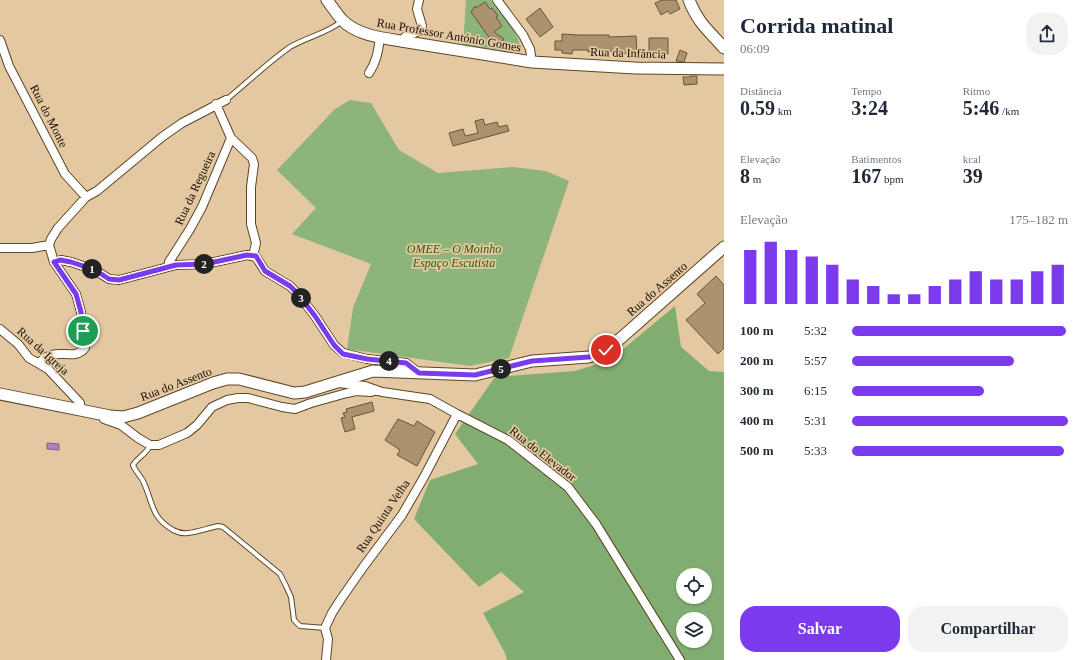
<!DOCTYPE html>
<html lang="pt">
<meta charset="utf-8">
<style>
body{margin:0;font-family:Georgia,serif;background:#f2f2f3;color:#1f2937;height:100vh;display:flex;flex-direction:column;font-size:15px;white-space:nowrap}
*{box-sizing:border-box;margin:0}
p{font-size:13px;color:#747a83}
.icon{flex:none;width:22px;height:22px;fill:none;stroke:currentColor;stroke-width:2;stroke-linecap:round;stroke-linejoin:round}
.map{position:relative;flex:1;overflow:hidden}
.sheet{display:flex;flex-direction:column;background:#fff;width:360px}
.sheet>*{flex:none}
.controls{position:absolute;left:676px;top:568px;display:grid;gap:8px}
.controls a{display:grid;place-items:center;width:36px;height:36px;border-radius:50%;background:#fff;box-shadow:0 1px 3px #0004;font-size:20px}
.pin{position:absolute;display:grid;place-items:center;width:34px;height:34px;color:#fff;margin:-17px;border:2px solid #fff;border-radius:50%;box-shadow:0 1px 4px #0007}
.km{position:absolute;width:20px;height:20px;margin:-10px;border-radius:50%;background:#222;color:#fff;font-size:11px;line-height:20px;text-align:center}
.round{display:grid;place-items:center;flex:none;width:42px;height:42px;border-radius:16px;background:#f2f2f3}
.head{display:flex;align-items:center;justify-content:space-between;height:68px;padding:0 16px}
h1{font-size:22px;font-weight:800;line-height:30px}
.metrics{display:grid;grid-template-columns:repeat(3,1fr);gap:6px;height:68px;padding:4px 16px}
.metrics div{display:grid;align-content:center}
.metrics b{font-size:20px;font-weight:800}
.metrics small{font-size:11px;font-weight:400}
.metrics p{font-size:11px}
.chart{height:112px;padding:8px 16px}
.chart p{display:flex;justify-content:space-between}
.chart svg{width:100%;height:72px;margin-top:4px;stroke:#7c3aed;stroke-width:6}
.action{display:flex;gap:8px;margin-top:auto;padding:8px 16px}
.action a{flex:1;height:46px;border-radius:16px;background:#7c3aed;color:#fff;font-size:16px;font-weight:800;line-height:46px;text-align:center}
.action a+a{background:#f2f2f3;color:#1f2937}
ul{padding:0 16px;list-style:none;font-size:13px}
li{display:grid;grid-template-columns:64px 48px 1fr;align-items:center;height:30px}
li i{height:10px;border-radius:5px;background:#7c3aed}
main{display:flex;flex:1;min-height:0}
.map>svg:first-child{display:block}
</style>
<main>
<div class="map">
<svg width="724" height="660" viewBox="0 0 724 660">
<rect width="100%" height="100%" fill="#e3c8a2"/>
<path fill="#8cb47b" d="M466 0H491C499 10 529 43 517 54L463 47Z
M350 100 371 103 399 150 438 173 513 167 546 171 569 181 509 358 470 366 347 349 353 308 371 264 292 234 316 208 277 170 335 109Z"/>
<path fill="#82ad70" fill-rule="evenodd" d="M675 306 681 347 709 371 724 372V660H507L505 653 483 613 524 592 501 572 479 587 414 519 430 480 478 464 455 434 495 377 575 371 610 360ZM683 575H705V597H683ZM683 619H705V641H683Z"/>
<path fill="#ae83be" stroke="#816086" d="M47 443 59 444V450L47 449Z"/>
<path fill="#ac936f" stroke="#6c5532" d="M662 0H676L680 9 670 14 668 11 661 15 655 3Z
M485 2 490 9 492 8 498 16 496 17 502 26 494 32 504 39 499 45 488 36 471 12 475 6 476 8Z
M540 8 553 27 540 37 526 19Z
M562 34 578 35H609V37L636 36 637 53 617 54V51L588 52V50H573L572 54 562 53V50H555V41H562Z
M649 38H668V54H649Z
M680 50 687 53 684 62 676 61Z
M690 76H697V84L684 85 683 77H690Z
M483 119 485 125 497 122 499 127 507 125 509 131 453 146 449 133 463 129 465 136 478 133 475 121Z
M716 276 724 285V348L718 354 686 320 705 303 697 294Z
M372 402 374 411 352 417 355 429 345 432 341 418 345 417 343 413 347 412 346 409Z
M398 419 414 426 417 421 435 432 417 466 397 455 400 450 385 440Z"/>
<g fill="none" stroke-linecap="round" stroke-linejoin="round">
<defs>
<path id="lane" d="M226 100C247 83 267 63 290 47 307 37 328 33 342 21
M150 445C147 454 138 457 133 465 135 471 140 475 143 481 153 501 150 517 173 530 177 532 183 534 188 533 198 532 208 528 218 526L223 527 280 574 286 586 291 597 294 620 300 626 325 628"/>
<path id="street" d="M497 0 523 35 530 49 532 62
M0 40 9 66 65 174 86 197
M401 41 405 37 421 30 422 26 417 9 419 0
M369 73C377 61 378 51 380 38
M216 104 231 138 252 158 254 164 251 187V224L256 243 253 256
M0 248H32L49 245
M54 262 61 260 71 262 95 270 109 279 119 280 176 265 205 264 247 255 256 257 265 271 290 286 297 293 315 316 334 345 343 353 367 359 406 363 419 373
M168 267 169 262 190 229 202 207 231 138
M0 329 18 344 29 358 48 369 80 403 81 410
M39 363C57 344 73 363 85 348L81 312 76 294 54 262 49 245 51 239 58 228 86 197 97 191 162 137 182 123 226 100
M339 383 365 386 382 392 430 399 457 414 508 440 568 487 596 524 680 660
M104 419 121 425 138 438 150 445H159L187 433 197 425 212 407 227 400 238 398H248L282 407 295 409 311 403 347 393 356 391 371 392 375 390
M326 660 328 639 325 628 332 613 341 599 364 566 402 515 424 477 457 414"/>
<path id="secondary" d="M327 0C332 7 337 14 342 20 357 35 381 38 401 41L532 62 635 68 724 69
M689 0C698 23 708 30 724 48
M0 394 110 416 123 417 138 413 213 383 227 379H239L294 393 305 392 373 371 475 375 532 361 589 357 606 350 621 338 724 247"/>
</defs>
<use href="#lane" stroke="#5d4624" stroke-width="6"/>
<use href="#street" stroke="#5d4624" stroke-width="10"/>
<use href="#secondary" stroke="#5d4624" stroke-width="13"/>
<use href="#lane" stroke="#fff" stroke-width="4"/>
<use href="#street" stroke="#fff" stroke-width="8"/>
<use href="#secondary" stroke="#fff" stroke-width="11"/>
</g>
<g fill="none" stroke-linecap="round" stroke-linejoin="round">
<defs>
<path id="route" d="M83 331 81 312 76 294 54 262 60 260 71 262 95 270 109 279 119 280 176 265 205 264 247 255 256 256 265 271 290 286 297 293 315 316 334 345 343 354 367 359 406 363 419 373 475 375 532 361 589 357 606 350"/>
</defs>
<use href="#route" stroke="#fff" stroke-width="8"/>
<use href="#route" stroke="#7c3aed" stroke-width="5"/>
</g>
<g text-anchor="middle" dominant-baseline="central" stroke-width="3.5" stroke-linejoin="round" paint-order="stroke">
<g font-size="12" fill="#170e02" stroke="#e3c8a2">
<text transform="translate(449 35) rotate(10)">Rua Professor António Gomes</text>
<text transform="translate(628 53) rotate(2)">Rua da Infância</text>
<text transform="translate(49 116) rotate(63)">Rua do Monte</text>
<text transform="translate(195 188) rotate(-65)">Rua da Regueira</text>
<text transform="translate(657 289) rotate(-41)">Rua do Assento</text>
<text transform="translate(43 351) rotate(42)">Rua da Igreja</text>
<text transform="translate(176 384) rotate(-21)">Rua do Assento</text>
<text transform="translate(543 454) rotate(38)">Rua do Elevador</text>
<text transform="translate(383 516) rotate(-56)">Rua Quinta Velha</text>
</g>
<g font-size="12" font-style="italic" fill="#275c01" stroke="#e3c8a2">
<text x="454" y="249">OMEE – O Moinho<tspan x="454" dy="14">Espaço Escutista</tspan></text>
</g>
</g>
</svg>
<div class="controls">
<a><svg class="icon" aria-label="locate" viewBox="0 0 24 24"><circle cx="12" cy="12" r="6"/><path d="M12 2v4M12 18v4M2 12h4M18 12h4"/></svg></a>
<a><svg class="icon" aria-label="layers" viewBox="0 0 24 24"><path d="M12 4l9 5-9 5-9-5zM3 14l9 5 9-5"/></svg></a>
</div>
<div class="pin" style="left:83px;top:331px;background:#1e9e55"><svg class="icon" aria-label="arrive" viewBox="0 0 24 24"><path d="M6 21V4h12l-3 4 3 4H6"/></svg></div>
<div class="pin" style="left:606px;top:350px;background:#d93025"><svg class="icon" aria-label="check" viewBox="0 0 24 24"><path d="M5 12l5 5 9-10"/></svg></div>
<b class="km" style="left:92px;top:269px">1</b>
<b class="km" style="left:204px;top:264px">2</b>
<b class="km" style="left:301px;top:298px">3</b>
<b class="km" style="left:389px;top:361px">4</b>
<b class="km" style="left:501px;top:369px">5</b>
</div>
<section class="sheet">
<div class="head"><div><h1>Corrida matinal</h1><p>06:09</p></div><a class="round"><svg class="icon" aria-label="share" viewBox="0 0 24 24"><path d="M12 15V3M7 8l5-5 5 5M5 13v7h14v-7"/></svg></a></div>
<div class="metrics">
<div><p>Distância</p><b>0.59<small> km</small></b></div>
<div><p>Tempo</p><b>3:24</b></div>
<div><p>Ritmo</p><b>5:46<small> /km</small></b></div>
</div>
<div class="metrics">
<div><p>Elevação</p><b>8<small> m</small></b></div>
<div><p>Batimentos</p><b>167<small> bpm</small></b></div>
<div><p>kcal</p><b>39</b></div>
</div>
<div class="chart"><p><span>Elevação</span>175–182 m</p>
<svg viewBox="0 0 160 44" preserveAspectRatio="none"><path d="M5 44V11M15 44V6M25 44V11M35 44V15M45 44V20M55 44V29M65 44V33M75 44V38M85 44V38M95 44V33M105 44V29M115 44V24M125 44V29M135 44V29M145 44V24M155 44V20"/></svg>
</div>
<ul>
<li><b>100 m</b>5:32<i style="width:99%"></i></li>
<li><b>200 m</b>5:57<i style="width:75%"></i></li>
<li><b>300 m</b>6:15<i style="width:61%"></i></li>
<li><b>400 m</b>5:31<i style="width:100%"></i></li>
<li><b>500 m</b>5:33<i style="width:98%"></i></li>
</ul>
<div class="action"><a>Salvar</a><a>Compartilhar</a></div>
</section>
</main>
